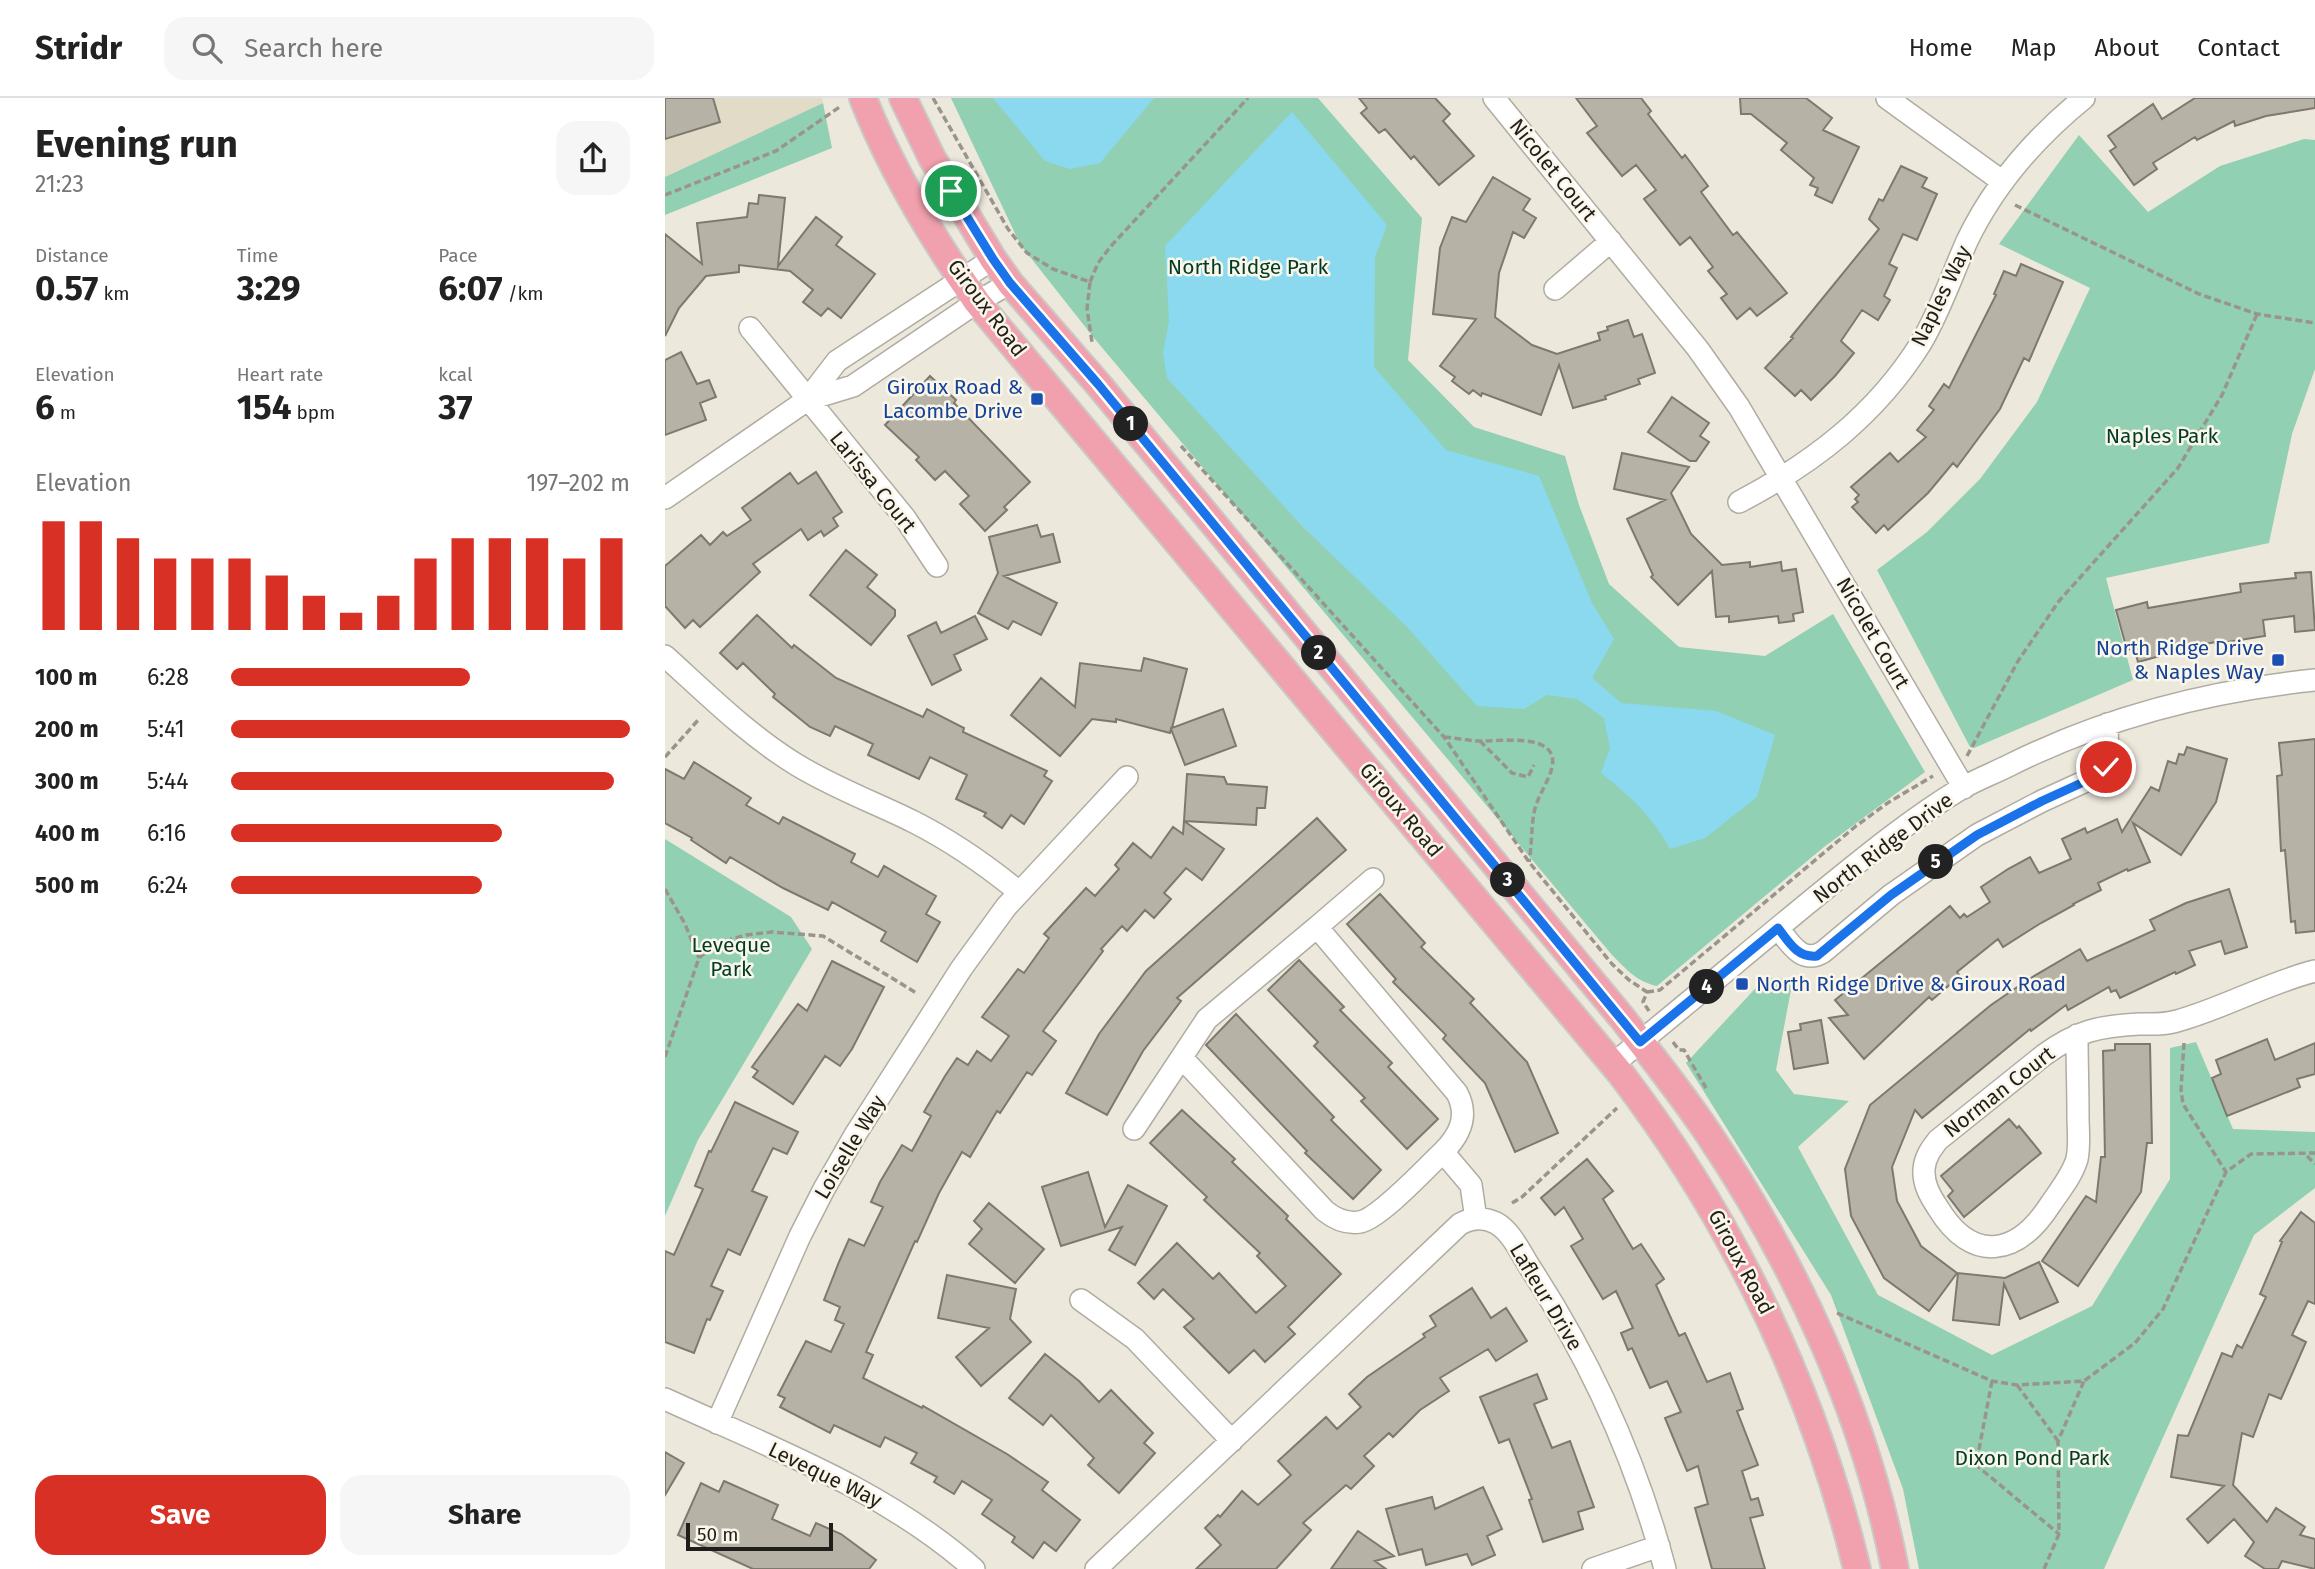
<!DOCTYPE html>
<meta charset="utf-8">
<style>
body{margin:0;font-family:"Fira Sans",sans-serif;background:#f6f6f6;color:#222;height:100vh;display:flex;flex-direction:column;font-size:26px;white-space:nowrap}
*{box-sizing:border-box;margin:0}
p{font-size:23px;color:#767676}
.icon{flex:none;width:38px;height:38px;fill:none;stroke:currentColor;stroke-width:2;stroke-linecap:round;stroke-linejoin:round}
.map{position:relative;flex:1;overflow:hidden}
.side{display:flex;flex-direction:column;background:#fff;width:665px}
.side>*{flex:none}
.scale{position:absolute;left:21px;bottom:18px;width:147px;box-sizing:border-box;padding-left:7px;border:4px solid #201e1a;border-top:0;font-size:19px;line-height:24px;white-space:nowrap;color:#201e1a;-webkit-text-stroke:5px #faf6ea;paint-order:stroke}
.pin{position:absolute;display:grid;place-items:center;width:60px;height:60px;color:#fff;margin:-30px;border:4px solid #fff;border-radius:50%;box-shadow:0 2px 7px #0007}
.km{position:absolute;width:35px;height:35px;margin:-18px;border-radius:50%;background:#222;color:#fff;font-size:19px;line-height:35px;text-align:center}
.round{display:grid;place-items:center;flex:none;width:74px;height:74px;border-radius:21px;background:#f6f6f6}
.head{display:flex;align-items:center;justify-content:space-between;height:119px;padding:0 35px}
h1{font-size:38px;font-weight:700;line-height:52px}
.stats{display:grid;grid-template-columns:repeat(3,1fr);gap:10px;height:119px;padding:7px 35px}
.stats div{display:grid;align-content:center}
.stats b{font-size:35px;font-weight:700}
.stats small{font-size:19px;font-weight:400}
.stats p{font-size:19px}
.chart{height:196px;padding:14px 35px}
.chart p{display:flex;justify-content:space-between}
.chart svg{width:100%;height:126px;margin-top:7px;stroke:#d93025;stroke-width:6}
.button{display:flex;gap:14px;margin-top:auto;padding:14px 35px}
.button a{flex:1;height:80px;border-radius:21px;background:#d93025;color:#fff;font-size:28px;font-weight:700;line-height:80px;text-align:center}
.button a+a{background:#f6f6f6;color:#222}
ul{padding:0 35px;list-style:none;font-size:23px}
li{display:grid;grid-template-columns:112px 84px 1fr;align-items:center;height:52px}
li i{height:18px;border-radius:9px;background:#d93025}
header{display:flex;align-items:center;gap:42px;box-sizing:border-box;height:98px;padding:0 35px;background:#fff;border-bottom:2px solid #e0e0e0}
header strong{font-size:33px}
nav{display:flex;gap:38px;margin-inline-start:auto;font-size:24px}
.search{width:490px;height:63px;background:#f6f6f6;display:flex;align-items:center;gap:18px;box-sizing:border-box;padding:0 24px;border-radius:21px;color:#767676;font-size:26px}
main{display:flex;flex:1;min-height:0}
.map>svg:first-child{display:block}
</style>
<header>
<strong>Stridr</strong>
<div class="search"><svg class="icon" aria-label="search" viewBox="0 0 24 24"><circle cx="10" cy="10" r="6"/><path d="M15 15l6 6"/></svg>Search here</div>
<nav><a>Home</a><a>Map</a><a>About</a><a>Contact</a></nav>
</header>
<main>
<section class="side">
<div class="head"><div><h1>Evening run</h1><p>21:23</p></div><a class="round"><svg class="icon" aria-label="share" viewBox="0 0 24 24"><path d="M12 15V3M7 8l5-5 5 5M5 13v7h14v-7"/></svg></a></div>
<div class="stats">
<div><p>Distance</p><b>0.57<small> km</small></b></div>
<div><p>Time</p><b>3:29</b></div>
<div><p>Pace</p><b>6:07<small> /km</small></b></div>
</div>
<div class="stats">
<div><p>Elevation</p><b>6<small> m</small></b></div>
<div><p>Heart rate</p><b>154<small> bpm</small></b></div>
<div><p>kcal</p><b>37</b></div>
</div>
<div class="chart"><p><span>Elevation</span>197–202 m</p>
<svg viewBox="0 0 160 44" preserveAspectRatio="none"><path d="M5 44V6M15 44V6M25 44V12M35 44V19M45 44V19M55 44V19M65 44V25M75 44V32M85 44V38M95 44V32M105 44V19M115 44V12M125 44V12M135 44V12M145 44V19M155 44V12"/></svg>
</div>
<ul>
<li><b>100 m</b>6:28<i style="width:60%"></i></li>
<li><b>200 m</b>5:41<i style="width:100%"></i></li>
<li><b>300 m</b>5:44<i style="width:96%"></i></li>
<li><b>400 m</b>6:16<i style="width:68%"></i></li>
<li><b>500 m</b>6:24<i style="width:63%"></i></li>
</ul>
<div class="button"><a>Save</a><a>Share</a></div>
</section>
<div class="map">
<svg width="1650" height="1471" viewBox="0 0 1650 1471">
<rect width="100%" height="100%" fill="#ede8dc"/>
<path fill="#e2dbc8" d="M0 0H157L158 5 0 79Z"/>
<path fill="#92d0b3" d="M286 0H653L757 120 743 262 809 329 900 358 914 407 944 486 1014 549 1100 558 1168 516 1260 674 1159 749 992 888C972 884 961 871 947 857L429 240 362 155 356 148Z
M158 5 167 50 0 117V79Z
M1414 37 1483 114 1555 68 1639 41 1650 42V271L1627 336 1604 445 1441 480 1468 582 1309 650 1305 649 1212 472 1262 434 1315 381 1372 304 1425 190 1334 146Z
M0 741 126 819 147 851 33 1042 0 1118Z
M1100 880 1128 881 1111 972 1129 996 1184 1003 1133 1049 1213 1197 1327 1257 1427 1208 1505 1081V950L1531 944 1568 1031 1650 1034V1090L1589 1137 1439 1471H1254L1238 1391 1166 1197 1021 965Z"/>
<path fill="#8ad9ef" d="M328 0H489L435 65 405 71 380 63Z
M627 14 722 127 710 159 709 269 781 352 874 378 927 505 949 541 927 580 956 605 1051 613 1110 637 1092 699 1040 740 1005 751C988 719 964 697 936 675L945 650 939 620 912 601 882 597 859 611 812 608 742 529 638 429 502 280 498 255 504 223 500 148Z"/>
<path fill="#b6b2a6" stroke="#7d796f" stroke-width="2" d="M0 0H48L55 24 0 41Z
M694 0H770L785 16 778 23 809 58 774 87 749 58 746 61 720 31 714 35 696 15 702 10Z
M911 0H976L986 13 983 16 1017 60 1020 57 1043 88 1036 94 1068 137 1072 134 1122 195 1092 218 1085 210 1072 221 1056 200 1062 196 1043 173 1048 169 1025 139 1015 147 979 101 991 92 971 67 957 78 922 35 932 28Z
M1075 0H1141L1167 20 1158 32 1194 49 1167 105 1150 97 1153 90 1145 87 1149 80 1116 52 1122 45 1086 16H1076Z
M1530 0H1650V10L1601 18 1570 28 1569 23 1532 42 1530 39 1488 65 1492 71 1469 87 1445 53 1451 49 1443 38 1488 6 1497 21Z
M1236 68 1262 80 1257 89 1272 96 1252 142 1238 136 1224 166 1232 170 1219 198 1225 202 1213 222 1197 212 1176 243 1189 255 1170 278 1146 302 1136 292 1130 298 1100 270 1128 240 1126 239 1214 131 1204 121 1214 101 1218 103Z
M828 79 865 101 858 112 871 120 859 140 848 134 834 175 830 219 867 247 892 256 935 242 933 235 943 232 942 229 963 222 969 239 977 236 990 275 973 281 975 286 940 298 941 301 908 310 894 267 876 317 817 295 816 298 808 292 804 296 787 283 790 279 775 268 811 221 768 216 775 150 787 119 801 124Z
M94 97 120 100 113 168 151 119 177 139 171 147 210 176 176 220 163 210 156 218 138 204 148 192 125 173 74 167V174L41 178 14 210 0 238V136L37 166 32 125 82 119 84 105 93 106Z
M1356 166 1398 184 1364 263 1359 260 1335 311 1292 369 1288 365 1263 395 1223 432 1219 427 1211 435 1187 409 1193 404 1190 401 1194 397 1186 389 1225 355 1233 364 1261 339 1252 332 1269 312 1264 308 1279 286 1284 290 1331 197 1329 196 1339 173 1351 178Z
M16 254 32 286 44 282 51 299 35 305 41 322 0 337V262Z
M265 278 291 302 289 305 365 384 339 409 342 412 320 433 295 406 304 398 280 373 270 382 251 362 254 359 220 327Z
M1007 299 1044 325 1035 338 1044 344 1031 363H1025L983 334Z
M957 355 1024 369 1006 395 1026 436 1057 467 1085 464V469L1116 464 1117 473 1131 471 1138 514 1128 516 1129 523 1114 525 1113 518 1064 524V518L1051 519 1047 473 1013 507 986 479 988 477 962 421 1000 402 949 391Z
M151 374 177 414 168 420 173 428 159 438 156 433 143 442 136 431 88 466 95 474 35 529 28 522 20 530 0 508V468L36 437 45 447 58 434 62 438 86 422 77 410 125 375 133 386Z
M372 427 376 439 388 436 395 464 339 478 392 505 376 537 348 523 343 531 313 515 333 475 324 439Z
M181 452 212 477 202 489 230 512V518L206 547 145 497Z
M1646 474 1650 532 1630 534 1629 518 1598 522 1600 538 1550 546V544L1495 556V558L1473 564 1469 550 1462 552 1451 512 1482 504 1483 510 1576 494 1575 486 1631 480 1630 475Z
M92 517 127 550 129 547 171 580 258 619 262 611 299 630 298 634 382 673 379 678 387 683 359 726 346 717 337 730 319 718 321 715 291 701 302 677 265 659 254 681 203 657 208 646 170 628 165 638 145 629 108 599 110 596 78 565 72 571 55 555Z
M310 518 322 541 289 557 296 572 267 587 243 538 271 524 276 535Z
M479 560 522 571 507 630 558 611 571 648 520 667 506 631 505 635 451 621V624L427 621 395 658 346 617 376 580 410 609 415 565 476 573Z
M1650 641V833L1631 835 1630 823 1626 824 1620 752 1616 753 1612 678 1617 677 1614 645Z
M1522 649 1562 661 1551 704 1516 757 1468 725 1485 764 1463 773 1462 771 1433 785 1436 792 1408 806 1409 807 1376 825 1338 849 1333 841 1292 874 1295 878 1267 902 1264 899 1199 961 1164 920 1183 917 1170 902 1285 808 1295 820 1299 816 1302 819 1325 804 1316 789 1343 771 1365 759 1374 775 1406 761 1397 741 1420 730 1422 735 1452 721 1457 734 1486 689 1494 693 1503 663 1511 666 1514 656 1519 657Z
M29 664 86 700 81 707 114 726 118 719 190 756 186 764 213 779 219 768 271 798 261 816 275 824 252 864 216 843 221 834 167 804 163 812 118 790 65 759 61 765 26 742 27 740 0 725V671L19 681Z
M522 676 559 679 562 686 602 689 600 710H592L591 727 519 723Z
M652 720 681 752 512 900 516 903 478 953 442 1017 401 995 434 936 481 873Z
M519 723 559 751 537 782 521 770 499 795 506 801 489 820 480 812 462 833 457 828 436 851 438 853 378 933 391 943 367 977 362 974 335 1015 332 1013 305 1059 297 1054 274 1095 252 1144 250 1143 201 1254 208 1257 198 1280 257 1310 258 1308 342 1356 383 1384 377 1392 415 1422 391 1453 379 1444 368 1460 347 1444 350 1439 317 1416 327 1402 297 1383 289 1396 269 1384 272 1379 246 1365 252 1355 220 1339 215 1349 169 1327 165 1335 115 1309 120 1300 113 1297 141 1243 166 1254 179 1226 170 1222 175 1209 159 1202 174 1164 184 1141 199 1148 218 1109 206 1104 215 1084 237 1047 247 1053 266 1018 259 1014 280 978 292 960 303 967 312 953 326 963 344 938 317 919 353 871 359 875 384 840 379 836 421 790 430 798 454 771 450 767 468 745 486 760 508 729 518 736Z
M1564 791 1582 849 1560 856 1556 843 1524 853 1530 867 1511 876 1510 874 1455 900 1451 892 1446 894 1444 889 1403 912 1401 907 1366 933 1365 931 1257 1020 1250 1012 1227 1069 1232 1103 1256 1148 1292 1175 1264 1213 1219 1180 1186 1118 1180 1071 1205 1007 1326 907 1364 881 1415 851 1422 863 1490 832 1485 822 1521 805Z
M715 796 760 845 756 849 809 901 805 905 862 964 893 1035 850 1054 820 985 778 941 781 937 728 884 731 881 682 826Z
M634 862 679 909 675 912 727 965 723 969 773 1021 742 1051 696 1003 700 1000 649 948 653 944 603 892Z
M167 863 219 889 187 951 175 968 160 958 128 1006 88 979 93 973 87 969 133 906 142 913Z
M571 916 669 1019 666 1022 716 1072 688 1101 640 1055 642 1053 541 947Z
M1156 922 1163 965 1129 971 1123 934 1136 932 1135 926Z
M1602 941 1610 962 1650 945V976L1632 981 1635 989 1562 1018 1547 980 1556 976 1551 962Z
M1450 946H1485L1487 1045H1482L1476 1094 1413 1188 1377 1163 1421 1098 1431 1104 1436 1059H1440L1438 953 1450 952Z
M70 1004 133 1034 122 1056 108 1050 87 1093 102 1099 75 1157 63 1151 46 1188 58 1193 45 1222 42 1221 29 1255 0 1244V1153L9 1157 38 1091 30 1088 44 1053 46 1054Z
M517 1012 570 1061 567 1064 623 1118 621 1121 676 1176 623 1229 630 1236 600 1264 589 1252 564 1275 519 1229 529 1221 498 1191 489 1201 473 1185 512 1145 548 1181 554 1175 591 1215 621 1188 592 1158 595 1155 539 1102 542 1099 485 1045Z
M1344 1021 1352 1030 1354 1028 1376 1055 1299 1119 1283 1098 1288 1093 1276 1078Z
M922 1061 948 1093 938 1101 968 1151 976 1146 999 1181 991 1187 1014 1238 1020 1235 1042 1284 1065 1275 1078 1311 1072 1313 1093 1367 1077 1373 1086 1402 1093 1400 1098 1417 1085 1420 1100 1471H1047L1030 1410 1043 1406 1033 1368 1022 1373 1000 1320 1016 1314 1002 1283 985 1290 967 1250 963 1252 956 1235 968 1230 951 1193 938 1201 906 1148 918 1141 899 1109 890 1117 876 1100Z
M423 1074 440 1129 463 1087 502 1108 470 1167 444 1152 457 1129 396 1148 377 1089Z
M324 1105 379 1151 350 1185 304 1146 317 1131 309 1123Z
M1636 1114 1650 1125V1206L1643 1203 1627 1237 1641 1244 1616 1301 1604 1296 1588 1339 1577 1335 1568 1387 1602 1424 1611 1410 1640 1429 1635 1437 1650 1441V1471L1617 1463 1613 1471H1600L1580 1458 1589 1444 1569 1421 1543 1445 1522 1421 1559 1388 1506 1379 1513 1337 1523 1338 1557 1255 1567 1259 1572 1247 1577 1250 1601 1199 1595 1196 1617 1144 1615 1143Z
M1374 1164 1393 1204 1355 1221 1339 1186 1334 1227 1288 1222 1293 1175 1340 1180Z
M282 1177 351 1191 345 1221 366 1244 316 1288 291 1259 324 1230 273 1220Z
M807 1190 826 1220 841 1210 862 1243 831 1263 823 1251 775 1280 784 1293 755 1312 728 1339 724 1335 699 1358 709 1368 686 1391 681 1387 638 1425 646 1432 611 1471H531L556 1447 540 1430 553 1417 555 1419 577 1393 593 1407 626 1377 613 1363 661 1319 672 1331 696 1309 684 1296 702 1279 760 1239 758 1236 771 1228 765 1218Z
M380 1256 414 1283 434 1304 446 1292 488 1335 479 1345 490 1355 454 1395 423 1367 429 1360 386 1317 378 1327 344 1300Z
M872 1276 882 1301 869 1306 887 1350 905 1343 929 1409 913 1414 918 1431 878 1444 864 1402 867 1401 844 1341 834 1345 815 1299Z
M0 1354 19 1365 0 1397Z
M59 1383 113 1407 107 1421 145 1438 151 1425 176 1436 211 1462 204 1471H88L13 1437 36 1385 54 1394Z
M818 1389 837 1431 822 1438 830 1457 807 1467 802 1456 761 1467 757 1451 734 1457 721 1411 767 1399 770 1411Z
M693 1433 729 1458 710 1463 721 1471H666Z"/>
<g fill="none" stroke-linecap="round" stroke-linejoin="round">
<defs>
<path id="minor" d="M829 0 1033 251 1074 309 1299 690
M1222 0 1338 84
M890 191 946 143
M85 230 240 420 272 468
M142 302 172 263 328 161
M0 400 142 302 188 288 312 204 345 185
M1074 404C1148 365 1211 317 1256 245 1275 213 1287 177 1302 143 1329 87 1371 39 1419 0
M0 558C42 596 83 637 132 667 168 689 208 704 247 723 285 742 321 767 354 794
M652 829 708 781
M1113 830C1125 845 1137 867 1158 854L1226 797 1312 737 1377 703 1434 677 1443 664 1442 626
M1412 937C1412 964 1413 991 1413 1018 1413 1032 1415 1047 1412 1061 1407 1078 1395 1092 1385 1107 1352 1158 1307 1166 1273 1110 1265 1098 1258 1086 1259 1071 1260 1059 1266 1051 1273 1042L1379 957C1412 933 1434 928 1474 926 1487 926 1500 927 1512 923 1559 910 1602 885 1650 873
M517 960 660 1113C670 1121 682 1126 695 1124 715 1120 761 1070 778 1054
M948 966C1015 912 1081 856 1148 801 1196 762 1244 722 1297 690 1313 681 1329 675 1345 667 1441 619 1543 593 1650 582
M469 1031 542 921 652 829 792 995C804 1018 795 1037 778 1054L806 1087 811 1121
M416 1202 470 1241 567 1343
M0 1301C107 1350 220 1392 309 1471
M52 1325 135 1138 159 1091 190 1037 296 871 341 809 462 679
M431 1471 795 1126C806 1120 819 1119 831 1125 847 1134 856 1156 866 1171 926 1263 972 1365 1000 1471
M928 1471 994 1448"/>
<path id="major" d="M198 0C226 72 268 141 312 204L956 976C1069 1124 1148 1290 1192 1471
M238 0 267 60 328 161 345 185 433 286 958 921C987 959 1017 996 1043 1035 1131 1166 1200 1316 1230 1471"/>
</defs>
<use href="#minor" stroke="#b0aca1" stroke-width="24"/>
<use href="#major" stroke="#c9c9c8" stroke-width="30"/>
<path stroke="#99958c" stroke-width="3.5" stroke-dasharray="7 3.5" stroke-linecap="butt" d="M268 0 343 131 362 155 388 171 425 184 422 211 427 244
M0 97 111 53 176 8
M1350 107 1534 196 1592 216 1650 225
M425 184 433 165 446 148 583 0
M516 348 779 639 864 764 947 866 964 882 982 894 978 904 984 913
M779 639C790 640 801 642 812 643 832 644 895 633 887 669 884 684 872 698 869 715 866 731 867 748 864 764
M815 643 847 675 863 679 869 667
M1302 658 1353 563 1394 503 1513 370 1557 297 1592 216
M0 659 35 620
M0 791 20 826 34 860
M982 894 995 892 1191 728 1224 704 1268 678
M1008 944 1014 952H1019L1041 990
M1519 945 1516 992 1518 1006 1561 1074
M0 959 34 860 42 853 59 843 81 837 107 834 158 838 253 896
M1642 1058 1650 1066
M847 1105 857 1099 952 1010
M1172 1215 1327 1283 1352 1287 1419 1283 1470 1245 1498 1211 1561 1074 1586 1056 1650 1055
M1327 1283 1311 1367 1394 1436
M1352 1287 1393 1343
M1379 1471 1394 1436 1393 1343 1419 1283"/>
<use href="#minor" stroke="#fff" stroke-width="21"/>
<use href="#major" stroke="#f0a1ad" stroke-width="26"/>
</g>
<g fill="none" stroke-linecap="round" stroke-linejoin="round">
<defs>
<path id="route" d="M286 93 328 161 345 185 433 286 975 944 1113 830C1124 844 1132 860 1152 858L1226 797 1312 737 1377 703 1434 677 1441 669"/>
</defs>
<use href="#route" stroke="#fff" stroke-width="14"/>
<use href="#route" stroke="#1a73e8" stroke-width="9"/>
</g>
<g fill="#1a4fb4" stroke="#faf6ea" stroke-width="2.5">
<rect x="365" y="294" width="14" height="14" rx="3.5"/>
<rect x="1606" y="555" width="14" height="14" rx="3.5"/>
<rect x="1070" y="879" width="14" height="14" rx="3.5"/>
</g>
<g text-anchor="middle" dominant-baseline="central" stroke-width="5" stroke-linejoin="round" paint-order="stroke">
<g font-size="21" fill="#201e1a" stroke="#faf6ea">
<text transform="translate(888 72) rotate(51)">Nicolet Court</text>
<text transform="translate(1276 198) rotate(-64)">Naples Way</text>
<text transform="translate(322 210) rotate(53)">Giroux Road</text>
<text transform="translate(208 384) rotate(51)">Larissa Court</text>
<text transform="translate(1208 535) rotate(60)">Nicolet Court</text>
<text transform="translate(736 712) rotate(50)">Giroux Road</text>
<text transform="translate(1218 750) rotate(-37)">North Ridge Drive</text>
<text transform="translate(1334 994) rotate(-38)">Norman Court</text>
<text transform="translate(185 1049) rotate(-59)">Loiselle Way</text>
<text transform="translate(1076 1164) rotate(62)">Giroux Road</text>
<text transform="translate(881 1199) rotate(59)">Lafleur Drive</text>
<text transform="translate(160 1377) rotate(26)">Leveque Way</text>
</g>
<g font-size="21" fill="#003c28" stroke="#faf6ea">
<text x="583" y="169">North Ridge Park</text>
<text x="1497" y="338">Naples Park</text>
<text x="66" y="847">Leveque<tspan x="66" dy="24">Park</tspan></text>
<text x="1367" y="1360">Dixon Pond Park</text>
</g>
<g font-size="21" fill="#164399" stroke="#faf6ea" text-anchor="end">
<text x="358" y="289">Giroux Road &amp;<tspan x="358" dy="24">Lacombe Drive</tspan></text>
<text x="1599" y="550">North Ridge Drive<tspan x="1599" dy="24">&amp; Naples Way</tspan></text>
<text x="1091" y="886" text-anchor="start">North Ridge Drive &amp; Giroux Road</text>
</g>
</g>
</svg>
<div class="scale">50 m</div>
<div class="pin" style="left:286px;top:93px;background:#1e9e55"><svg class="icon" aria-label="arrive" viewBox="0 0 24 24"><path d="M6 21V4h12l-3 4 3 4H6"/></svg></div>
<div class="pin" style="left:1441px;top:669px;background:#d93025"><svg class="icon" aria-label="check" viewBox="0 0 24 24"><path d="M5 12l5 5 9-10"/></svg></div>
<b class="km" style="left:466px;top:326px">1</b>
<b class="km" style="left:654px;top:555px">2</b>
<b class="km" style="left:843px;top:782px">3</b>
<b class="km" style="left:1042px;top:889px">4</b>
<b class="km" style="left:1271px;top:764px">5</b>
</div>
</main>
